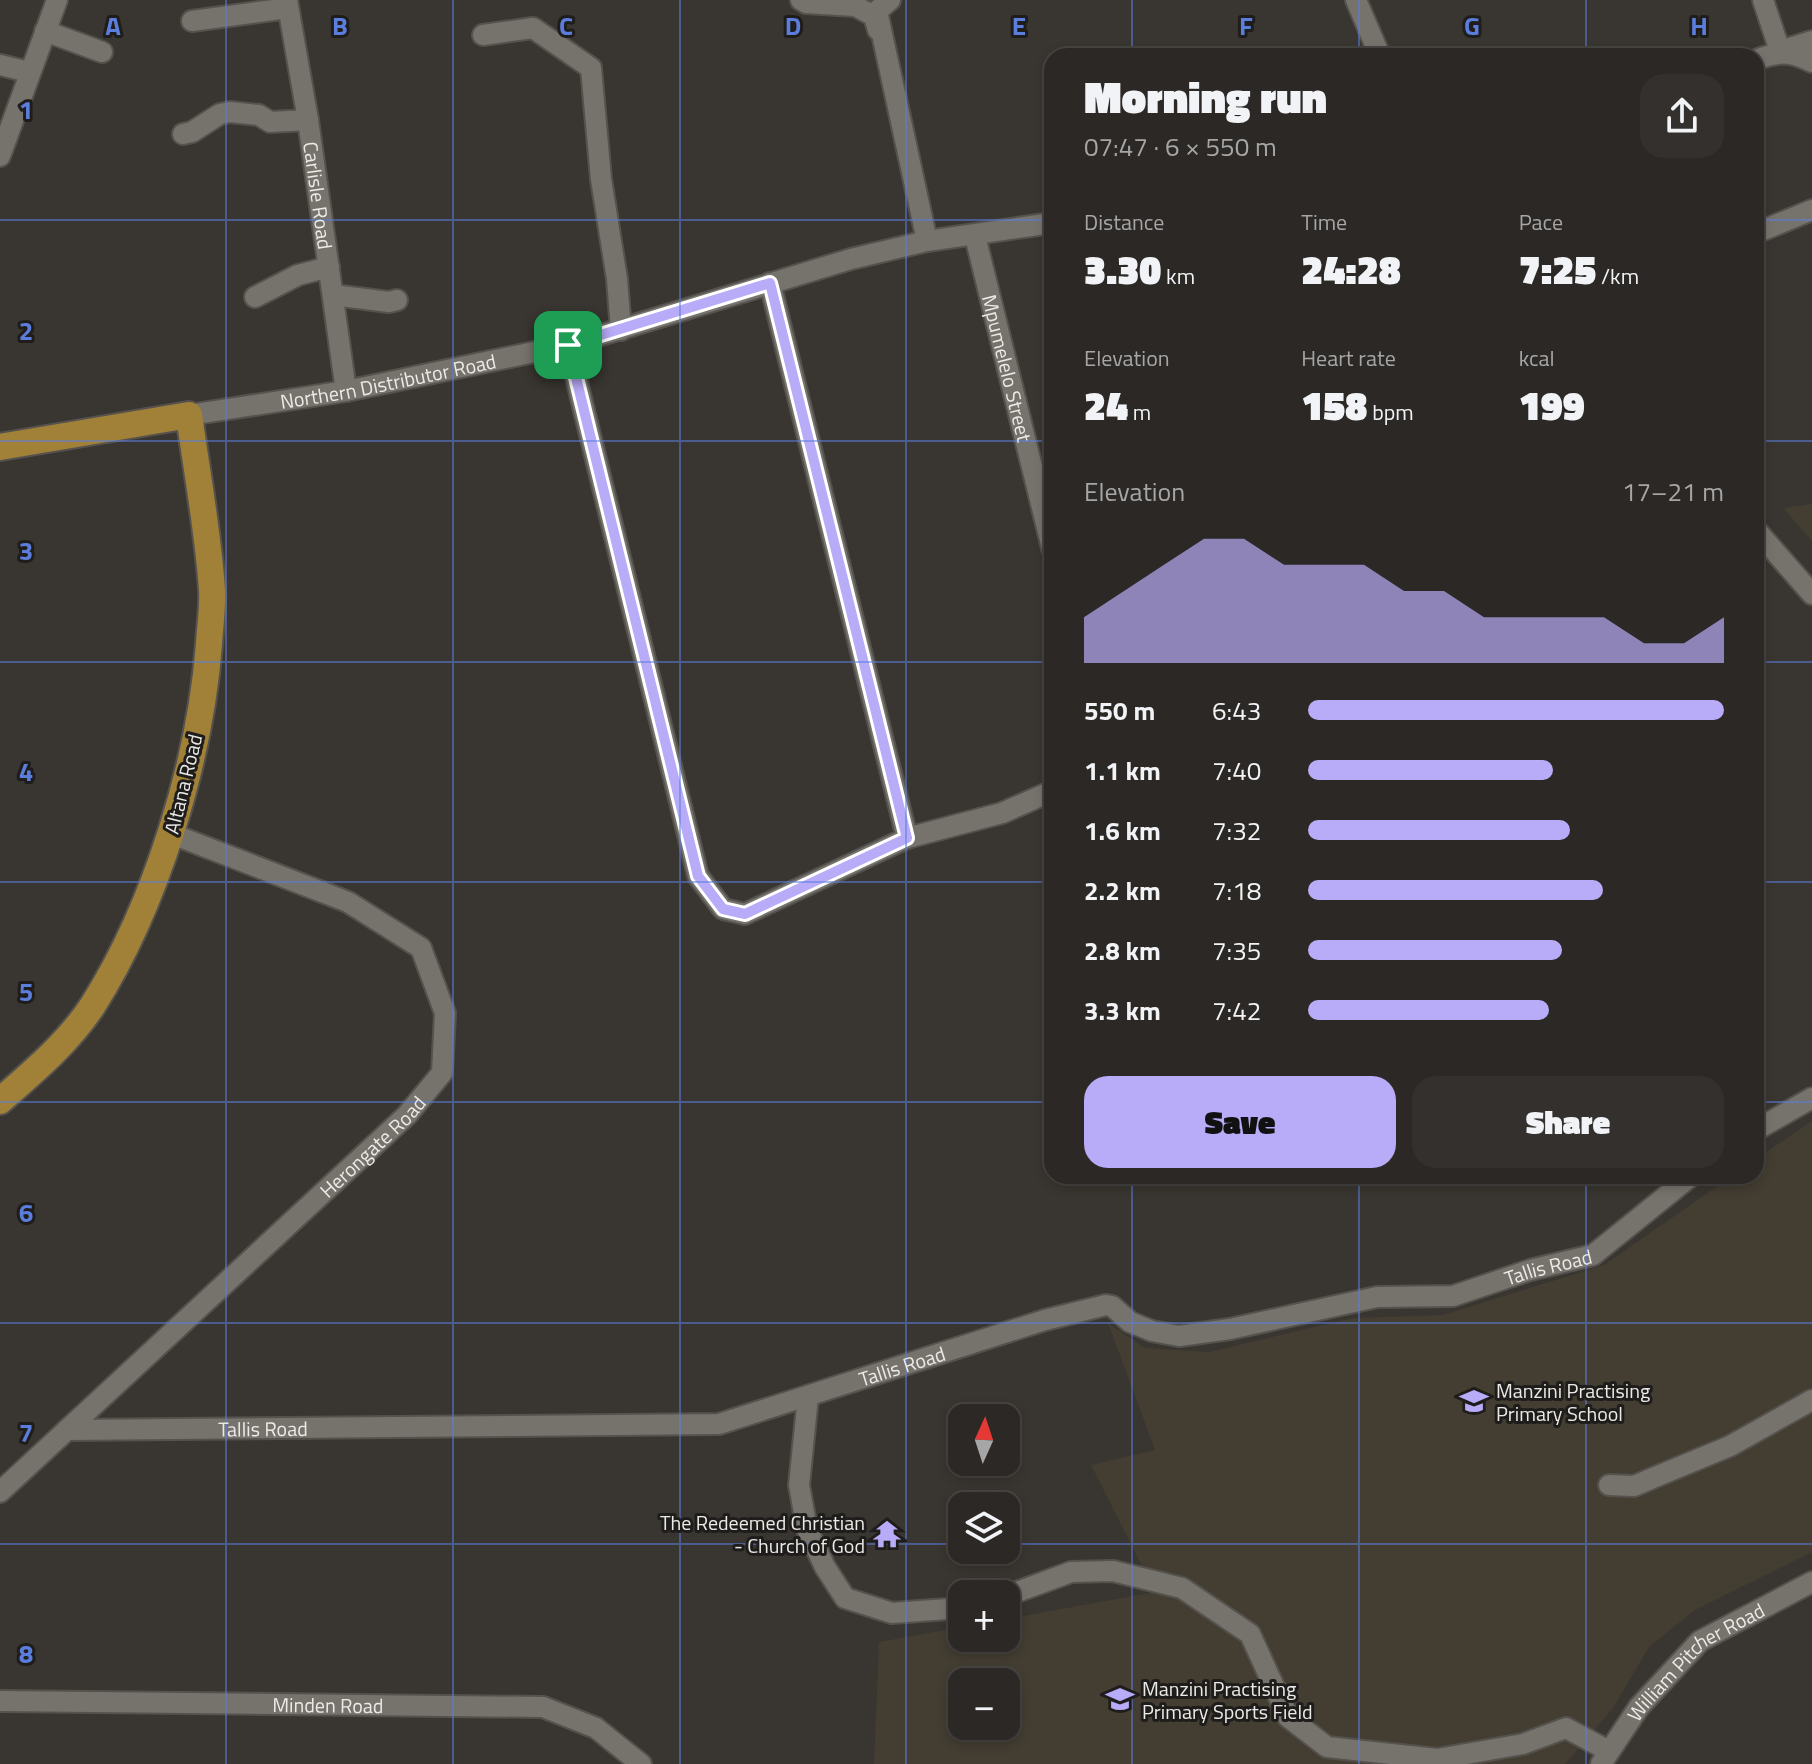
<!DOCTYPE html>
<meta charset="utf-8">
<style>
body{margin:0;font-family:"Titillium Web",sans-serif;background:#33302d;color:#f1f3f6;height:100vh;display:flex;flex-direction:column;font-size:30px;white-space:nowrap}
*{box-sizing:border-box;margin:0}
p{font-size:26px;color:#a6a6a7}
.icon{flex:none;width:44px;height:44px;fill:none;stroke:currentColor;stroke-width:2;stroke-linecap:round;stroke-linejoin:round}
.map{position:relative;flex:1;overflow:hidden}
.drawer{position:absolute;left:1044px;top:48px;width:720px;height:1136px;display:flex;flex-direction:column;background:#2b2825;border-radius:24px;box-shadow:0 4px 12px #0003,0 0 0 2px #474442}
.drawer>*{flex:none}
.needle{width:52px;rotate:3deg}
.fabs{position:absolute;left:948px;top:1404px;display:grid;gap:16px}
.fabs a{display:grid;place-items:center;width:72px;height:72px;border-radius:16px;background:#2b2825;box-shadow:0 4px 12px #0003,0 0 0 2px #474442;font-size:40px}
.pin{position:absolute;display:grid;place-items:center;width:68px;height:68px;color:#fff;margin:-34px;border-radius:16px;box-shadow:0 4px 12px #0006}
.round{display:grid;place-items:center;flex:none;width:84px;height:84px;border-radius:24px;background:#33302d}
.summary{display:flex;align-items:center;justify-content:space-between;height:136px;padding:0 40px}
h1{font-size:44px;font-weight:800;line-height:60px}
.stats{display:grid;grid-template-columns:repeat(3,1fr);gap:12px;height:136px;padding:8px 40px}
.stats div{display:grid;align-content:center}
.stats b{font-size:40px;font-weight:800}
.stats small{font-size:22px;font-weight:400}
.stats p{font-size:22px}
.chart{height:224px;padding:16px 40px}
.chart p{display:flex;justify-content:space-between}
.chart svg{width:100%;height:144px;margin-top:8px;fill:#b8abf7;opacity:.7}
.button{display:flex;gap:16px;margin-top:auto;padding:16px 40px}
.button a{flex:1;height:92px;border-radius:24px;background:#b8abf7;color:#111;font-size:32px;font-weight:800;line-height:92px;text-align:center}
.button a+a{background:#33302d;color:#f1f3f6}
ul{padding:0 40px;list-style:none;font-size:26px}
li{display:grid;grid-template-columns:128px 96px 1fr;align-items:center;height:60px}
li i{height:20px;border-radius:10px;background:#b8abf7}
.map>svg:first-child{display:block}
</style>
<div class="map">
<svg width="1812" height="1764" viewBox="0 0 1812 1764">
<rect width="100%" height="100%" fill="#393631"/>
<path fill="#433d32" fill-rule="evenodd" d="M1812 504V541L1783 508Z
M1812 1121V1552L1695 1610 1649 1647 1613 1708 1565 1764H874L879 1642 962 1627V1638H1006V1619L1155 1592 1091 1465 1155 1450 1108 1323 1145 1348 1209 1352 1353 1318 1443 1315 1604 1265 1732 1176H1756V1159ZM962 1682H1006V1726H962Z"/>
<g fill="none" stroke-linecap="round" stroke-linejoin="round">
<defs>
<g id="minor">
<path id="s1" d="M287 0 308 120 346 391"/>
<path d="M801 0 806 3 855 6 874 16 878 30"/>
<path d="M890 0 877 11 927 241"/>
<path d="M1356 0 1380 56"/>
<path d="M1763 0 1780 51 1812 41"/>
<path d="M192 21 288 8"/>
<path d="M45 31 102 52"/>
<path d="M483 35 533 28 591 68 601 179 617 279 621 330"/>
<path d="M1756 60C1779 51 1790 51 1812 62"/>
<path d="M0 65 29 72"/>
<path d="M183 134 192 132 220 114 230 112 259 115 270 122 308 120"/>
<path d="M0 156 57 0"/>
<path d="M1756 233 1812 210"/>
<path id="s2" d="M975 236 1052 548"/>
<path d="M770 283 907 838"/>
<path d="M333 295 389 302 397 300"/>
<path d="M255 297 298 275 329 267"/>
<path d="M568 345 698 876 723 909 745 914 907 838 1002 813 1052 791"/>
<path id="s3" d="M189 415 346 391 568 345 851 259 927 241 1052 223"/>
<path d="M1756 530 1812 594"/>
<path d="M1756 1130 1812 1098"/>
<path d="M808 1397 799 1485 807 1529 825 1567 845 1598 892 1613 962 1608"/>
<path id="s4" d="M67 1430 719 1424 1045 1320 1106 1305 1112 1306 1130 1322 1152 1331 1179 1336 1230 1329 1377 1297 1453 1296 1530 1270 1593 1255 1691 1176"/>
<path d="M1609 1485 1634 1486 1660 1475 1730 1446 1812 1400"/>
<path id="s5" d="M0 1492 407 1115 442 1073 445 1013 421 948 348 902 172 834"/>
<path d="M1006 1596 1071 1572 1113 1571 1182 1588 1250 1634 1288 1717 1327 1747 1437 1759 1523 1744 1566 1728 1609 1751"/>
<path id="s6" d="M0 1701 543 1707 596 1728 641 1764"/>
<path id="s7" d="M1601 1764 1639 1707 1700 1641 1812 1582"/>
</g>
<path id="major" d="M0 447 189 415C197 473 208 531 212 590 213 607 210 626 209 644 200 762 156 905 93 1005 69 1042 33 1072 0 1101"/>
</defs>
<use href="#minor" stroke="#55524e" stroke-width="24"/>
<use href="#major" stroke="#55524e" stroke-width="30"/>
<use href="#minor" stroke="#76736d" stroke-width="20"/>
<use href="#major" stroke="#a18137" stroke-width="26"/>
</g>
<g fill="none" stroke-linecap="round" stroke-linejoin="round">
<defs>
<path id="route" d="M770 283 907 838 745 914 723 909 698 876 568 345Z"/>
</defs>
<use href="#route" stroke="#fff" stroke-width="16"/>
<use href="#route" stroke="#b8abf7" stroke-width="10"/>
</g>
<path fill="none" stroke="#5b7ddc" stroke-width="2" stroke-opacity="0.55" d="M226 0V1764M453 0V1764M680 0V1764M906 0V1764M1132 0V56M1359 0V56M1586 0V56M0 220H1052M1756 220H1812M0 441H1052M1756 441H1812M0 662H1052M1756 662H1812M0 882H1052M1756 882H1812M0 1102H1052M1756 1102H1812M1132 1176V1764M1359 1176V1764M1586 1176V1764M0 1323H1812M0 1544H962M1006 1544H1812"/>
<defs>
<symbol id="school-bare" viewBox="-9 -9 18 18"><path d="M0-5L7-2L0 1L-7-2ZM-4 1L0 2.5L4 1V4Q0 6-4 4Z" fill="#b8abf7" stroke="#1f1d1b" stroke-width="2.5" paint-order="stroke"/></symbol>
<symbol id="temple-bare" viewBox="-9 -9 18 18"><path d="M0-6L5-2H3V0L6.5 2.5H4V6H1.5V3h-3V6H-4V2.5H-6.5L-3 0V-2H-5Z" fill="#b8abf7" stroke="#1f1d1b" stroke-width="2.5" paint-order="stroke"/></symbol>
</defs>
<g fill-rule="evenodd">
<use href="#school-bare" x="1454" y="1381" width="40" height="40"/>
<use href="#temple-bare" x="867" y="1514" width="40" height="40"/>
<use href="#school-bare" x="1100" y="1679" width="40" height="40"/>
</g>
<g text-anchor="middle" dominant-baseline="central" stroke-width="6" stroke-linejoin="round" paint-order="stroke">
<g font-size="20" fill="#ebeae6" stroke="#1f1d1b">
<text stroke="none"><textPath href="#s1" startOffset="198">Carlisle Road</textPath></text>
<text stroke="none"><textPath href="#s2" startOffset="136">Mpumelelo Street</textPath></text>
<text stroke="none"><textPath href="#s3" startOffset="202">Northern Distributor Road</textPath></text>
<text transform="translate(183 784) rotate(-76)">Altana Road</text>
<text stroke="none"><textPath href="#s5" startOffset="508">Herongate Road</textPath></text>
<text stroke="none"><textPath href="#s4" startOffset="1516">Tallis Road</textPath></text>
<text stroke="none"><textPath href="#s4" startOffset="844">Tallis Road</textPath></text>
<text stroke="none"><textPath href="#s4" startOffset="196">Tallis Road</textPath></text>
<text stroke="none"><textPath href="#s7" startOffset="142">William Pitcher Road</textPath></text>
<text stroke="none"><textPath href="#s6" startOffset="328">Minden Road</textPath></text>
</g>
<g font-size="20" fill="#ebeae6" stroke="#1f1d1b" text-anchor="start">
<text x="1496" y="1390">Manzini Practising<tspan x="1496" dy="23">Primary School</tspan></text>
<text x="865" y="1522" text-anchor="end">The Redeemed Christian<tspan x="865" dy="23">- Church of God</tspan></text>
<text x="1142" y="1688">Manzini Practising<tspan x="1142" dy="23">Primary Sports Field</tspan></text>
</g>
</g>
<g font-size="26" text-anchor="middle" font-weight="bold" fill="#5b7ddc" stroke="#1f1d1b" stroke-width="6" stroke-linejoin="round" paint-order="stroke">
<text x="113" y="35">A</text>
<text x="340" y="35">B</text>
<text x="566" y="35">C</text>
<text x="793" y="35">D</text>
<text x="1019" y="35">E</text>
<text x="1246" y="35">F</text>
<text x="1472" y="35">G</text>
<text x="1699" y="35">H</text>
<text x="26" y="119">1</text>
<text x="26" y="340">2</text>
<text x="26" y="560">3</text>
<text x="26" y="781">4</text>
<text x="26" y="1001">5</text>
<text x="26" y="1222">6</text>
<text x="26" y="1442">7</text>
<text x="26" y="1663">8</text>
</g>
</svg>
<div class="fabs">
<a><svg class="needle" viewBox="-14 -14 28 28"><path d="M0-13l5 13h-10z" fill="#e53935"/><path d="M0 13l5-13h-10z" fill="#a6a6a7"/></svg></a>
<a><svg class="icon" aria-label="layers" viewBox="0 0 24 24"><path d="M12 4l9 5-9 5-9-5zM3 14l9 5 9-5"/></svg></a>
<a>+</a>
<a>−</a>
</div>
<div class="pin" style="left:568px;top:345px;background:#1e9e55"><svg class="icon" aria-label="arrive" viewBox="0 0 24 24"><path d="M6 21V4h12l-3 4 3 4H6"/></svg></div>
<section class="drawer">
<div class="summary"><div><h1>Morning run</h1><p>07:47 · 6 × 550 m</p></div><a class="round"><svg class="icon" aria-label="share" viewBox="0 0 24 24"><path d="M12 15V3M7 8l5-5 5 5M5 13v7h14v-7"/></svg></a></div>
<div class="stats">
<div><p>Distance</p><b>3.30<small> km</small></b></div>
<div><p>Time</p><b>24:28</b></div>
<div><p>Pace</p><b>7:25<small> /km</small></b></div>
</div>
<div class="stats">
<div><p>Elevation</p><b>24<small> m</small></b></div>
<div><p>Heart rate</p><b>158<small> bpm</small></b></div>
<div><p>kcal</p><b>199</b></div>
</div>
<div class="chart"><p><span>Elevation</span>17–21 m</p>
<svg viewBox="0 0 160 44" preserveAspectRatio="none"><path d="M0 44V30L10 22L20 14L30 6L40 6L50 14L60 14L70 14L80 22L90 22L100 30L110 30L120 30L130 30L140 38L150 38L160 30V44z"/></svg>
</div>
<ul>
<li><b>550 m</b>6:43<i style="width:100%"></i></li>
<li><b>1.1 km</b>7:40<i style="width:59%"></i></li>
<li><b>1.6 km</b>7:32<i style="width:63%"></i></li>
<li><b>2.2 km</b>7:18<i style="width:71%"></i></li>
<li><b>2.8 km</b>7:35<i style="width:61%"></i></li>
<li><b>3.3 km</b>7:42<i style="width:58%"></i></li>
</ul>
<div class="button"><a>Save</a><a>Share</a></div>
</section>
</div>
